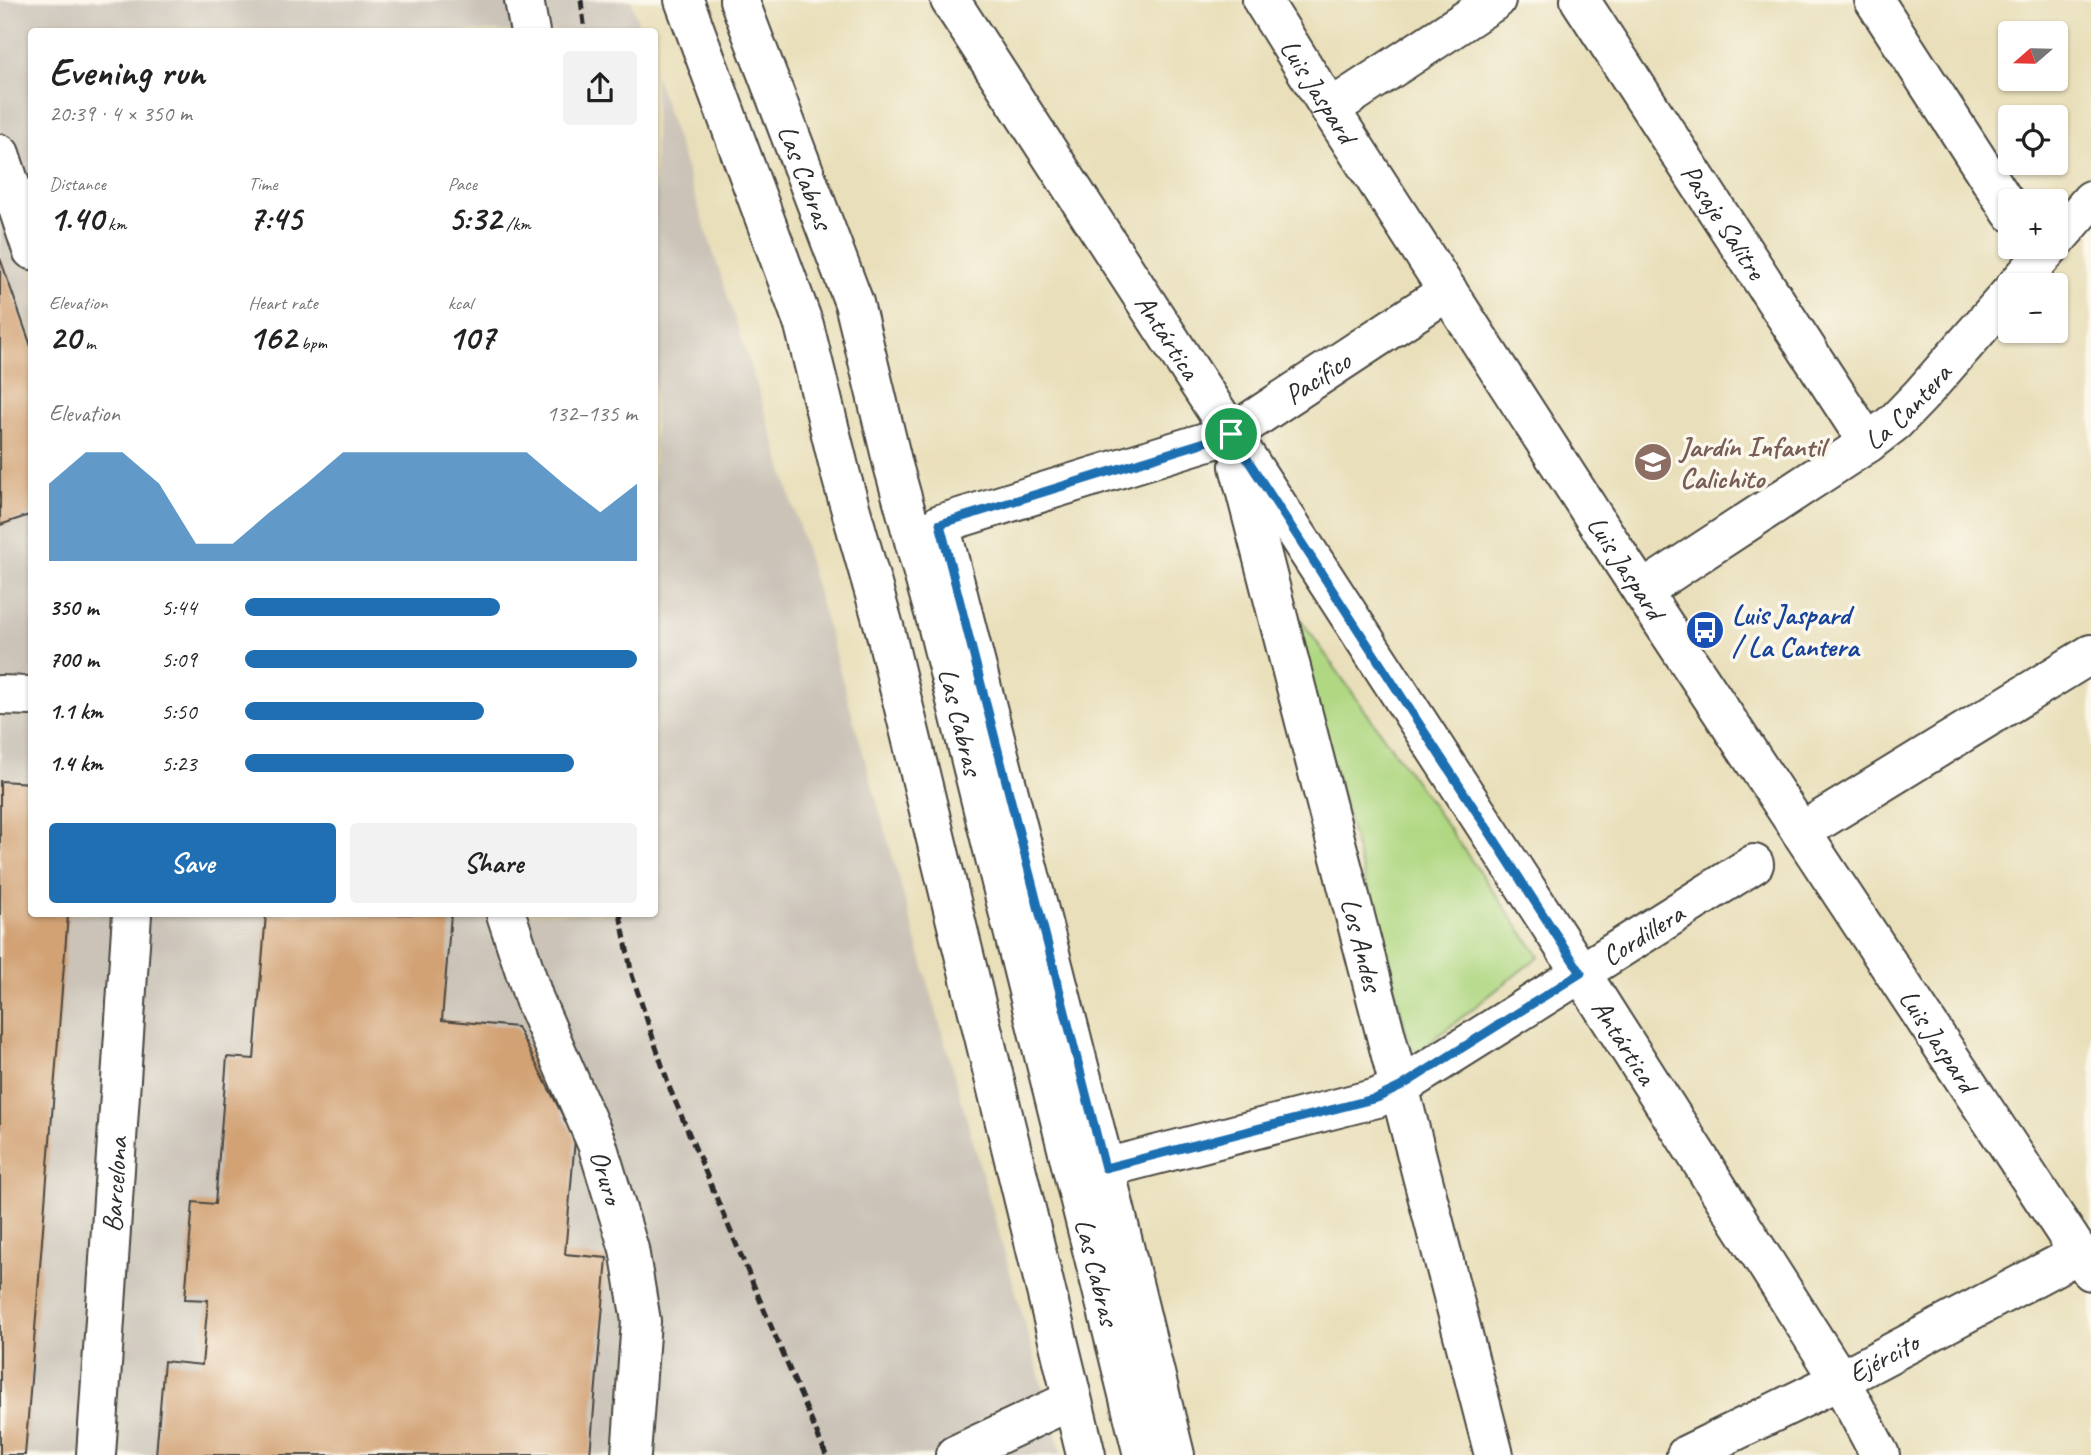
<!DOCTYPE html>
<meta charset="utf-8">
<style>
body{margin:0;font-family:Caveat,sans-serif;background:#f2f2f2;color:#222;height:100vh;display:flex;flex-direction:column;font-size:26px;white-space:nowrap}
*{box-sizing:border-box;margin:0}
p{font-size:23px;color:#767676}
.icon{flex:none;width:38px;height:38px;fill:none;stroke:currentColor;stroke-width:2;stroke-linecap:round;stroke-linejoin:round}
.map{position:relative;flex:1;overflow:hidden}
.drawer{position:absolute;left:28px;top:28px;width:630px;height:889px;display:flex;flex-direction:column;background:#fff;border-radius:7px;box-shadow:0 2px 5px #0004}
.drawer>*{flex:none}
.needle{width:46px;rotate:250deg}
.buttons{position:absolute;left:1998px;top:21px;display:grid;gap:14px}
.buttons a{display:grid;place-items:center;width:70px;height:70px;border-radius:7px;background:#fff;box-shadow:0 2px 5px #0004;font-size:35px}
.pin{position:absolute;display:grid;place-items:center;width:60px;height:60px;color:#fff;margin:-30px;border:4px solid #fff;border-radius:50%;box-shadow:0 2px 7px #0007}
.round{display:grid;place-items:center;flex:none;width:74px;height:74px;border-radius:7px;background:#f2f2f2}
.summary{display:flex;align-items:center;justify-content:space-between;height:119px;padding:0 21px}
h1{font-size:38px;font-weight:800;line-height:52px}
.stats{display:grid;grid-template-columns:repeat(3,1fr);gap:10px;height:119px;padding:7px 21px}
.stats div{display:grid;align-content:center}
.stats b{font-size:35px;font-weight:800}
.stats small{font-size:19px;font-weight:400}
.stats p{font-size:19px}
.chart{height:196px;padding:14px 21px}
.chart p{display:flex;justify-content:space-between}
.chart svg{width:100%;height:126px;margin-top:7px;fill:#1f6fb2;opacity:.7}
.button{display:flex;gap:14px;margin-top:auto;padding:14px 21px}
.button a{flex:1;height:80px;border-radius:7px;background:#1f6fb2;color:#fff;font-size:28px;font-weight:800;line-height:80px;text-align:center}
.button a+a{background:#f2f2f2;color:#222}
ul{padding:0 21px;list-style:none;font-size:23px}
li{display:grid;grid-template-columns:112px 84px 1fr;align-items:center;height:52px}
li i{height:18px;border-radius:9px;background:#1f6fb2}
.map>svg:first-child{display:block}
</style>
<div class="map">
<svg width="2091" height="1455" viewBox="0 0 2091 1455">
<rect width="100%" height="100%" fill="#fbf7ec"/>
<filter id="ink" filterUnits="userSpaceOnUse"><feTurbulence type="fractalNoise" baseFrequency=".0143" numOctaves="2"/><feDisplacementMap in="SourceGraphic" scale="14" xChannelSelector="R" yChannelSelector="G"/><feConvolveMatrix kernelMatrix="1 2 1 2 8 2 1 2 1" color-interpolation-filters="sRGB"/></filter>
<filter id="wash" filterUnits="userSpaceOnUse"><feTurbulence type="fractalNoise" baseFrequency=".00686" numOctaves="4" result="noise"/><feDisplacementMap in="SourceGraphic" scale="28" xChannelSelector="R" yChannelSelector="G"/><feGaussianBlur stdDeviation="1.57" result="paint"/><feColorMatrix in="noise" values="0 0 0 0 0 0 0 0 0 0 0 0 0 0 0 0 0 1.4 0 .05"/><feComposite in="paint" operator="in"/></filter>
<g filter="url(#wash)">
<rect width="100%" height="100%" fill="#e9dfba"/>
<path fill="#cbc3b8" d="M0 0H631L641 31 32 32V914H654L655 73 775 442 1062 1455H0Z"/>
<path fill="#b0d883" stroke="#6e8257" stroke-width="2" d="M1289 603 1539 956 1413 1056Z"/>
<g id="blocks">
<path fill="#d2a275" d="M0 258 32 349V514L0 525Z
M0 781 32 783V914H68L25 1455H0Z
M266 914H451L442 1020 517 1027 575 1139 565 1254 607 1258 590 1455H156L164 1361 202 1365 208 1300 185 1299 193 1202 215 1204 227 1057 254 1059Z"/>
</g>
</g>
<g filter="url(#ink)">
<use href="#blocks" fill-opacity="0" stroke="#484640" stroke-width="2"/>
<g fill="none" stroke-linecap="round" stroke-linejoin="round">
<defs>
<g id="minor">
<path d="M524 0 530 32"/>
<path id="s1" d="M950 0 1581 973 1840 1380 1880 1455"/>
<path id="s2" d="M1262 0 1330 109 1626 567 2091 1271"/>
<path id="s3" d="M1580 0 1868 443"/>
<path d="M1874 0 2011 212"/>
<path d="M1330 109 1496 0"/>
<path d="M0 154 32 250"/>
<path d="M2056 240 2091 200"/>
<path d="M2017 285 2050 247"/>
<path id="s4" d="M1239 466 1494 1455"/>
<path id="s5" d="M1642 591 1868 443 1895 422 1921 395 2011 292"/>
<path d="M0 695 32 696"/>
<path d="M1801 832 2091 654"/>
<path id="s6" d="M506 914 534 999 597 1144 629 1249 641 1321 631 1455"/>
<path id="s7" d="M1105 1168 1377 1098 1400 1087 1754 864"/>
<path id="s8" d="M96 1455 132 914"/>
<path d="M955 1455 1072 1400"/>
<path id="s9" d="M1175 1455 1105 1168 940 524 1231 434 1448 291"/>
<path id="s10" d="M1686 1455 1840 1380 2080 1253"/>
</g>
<g id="major">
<path d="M684 0 804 325 842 479 885 630 1086 1455"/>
<path id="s11" d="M739 0 854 303 893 465 936 620 1143 1455"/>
</g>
</defs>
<use href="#minor" stroke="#484640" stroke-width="42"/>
<use href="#major" stroke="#484640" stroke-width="42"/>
<use href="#minor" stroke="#fff" stroke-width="38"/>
<use href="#major" stroke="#fff" stroke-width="38"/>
<path stroke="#2b2b2b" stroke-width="5" stroke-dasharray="10 5" stroke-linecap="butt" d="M581 0 585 32
M620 914 632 975 670 1089 826 1455"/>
</g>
</g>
<g fill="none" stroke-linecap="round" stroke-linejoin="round" filter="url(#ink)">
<defs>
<path id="route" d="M1231 434 1581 973 1400 1087 1377 1098 1105 1168 940 524Z"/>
</defs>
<use href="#route" stroke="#fff" stroke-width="14"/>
<use href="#route" stroke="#1f6fb2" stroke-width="9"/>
</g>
<defs>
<symbol id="school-disc" viewBox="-11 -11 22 22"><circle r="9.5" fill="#8d6e63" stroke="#fbf7ec"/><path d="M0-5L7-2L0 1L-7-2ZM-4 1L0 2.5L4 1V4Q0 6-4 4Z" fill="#fff"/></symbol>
<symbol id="bus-disc" viewBox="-11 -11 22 22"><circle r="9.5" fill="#1a4fb4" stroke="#fbf7ec"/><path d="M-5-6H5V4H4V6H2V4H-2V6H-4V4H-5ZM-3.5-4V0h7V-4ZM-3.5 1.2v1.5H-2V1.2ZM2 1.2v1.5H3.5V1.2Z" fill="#fff"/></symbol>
</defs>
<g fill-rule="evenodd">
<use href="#school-disc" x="1631" y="440" width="44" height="44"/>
<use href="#bus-disc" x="1683" y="608" width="44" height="44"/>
</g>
<g text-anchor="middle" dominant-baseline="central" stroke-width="7" stroke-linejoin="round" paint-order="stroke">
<g font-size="28" fill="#2b2b2b" stroke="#fbf7ec">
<text stroke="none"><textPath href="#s2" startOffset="107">Luis Jaspard</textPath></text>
<text stroke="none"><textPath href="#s11" startOffset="189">Las Cabras</textPath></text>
<text stroke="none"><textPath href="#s3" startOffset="264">Pasaje Salitre</textPath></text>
<text stroke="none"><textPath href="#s1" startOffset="401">Antártica</textPath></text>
<text stroke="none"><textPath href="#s9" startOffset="1368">Pacífico</textPath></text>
<text stroke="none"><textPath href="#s5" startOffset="324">La Cantera</textPath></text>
<text stroke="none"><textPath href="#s2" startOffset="674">Luis Jaspard</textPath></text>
<text stroke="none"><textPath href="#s11" startOffset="756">Las Cabras</textPath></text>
<text stroke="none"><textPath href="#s7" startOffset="593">Cordillera</textPath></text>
<text stroke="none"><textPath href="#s4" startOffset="494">Los Andes</textPath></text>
<text stroke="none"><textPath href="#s2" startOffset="1241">Luis Jaspard</textPath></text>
<text stroke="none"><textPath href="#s1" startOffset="1241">Antártica</textPath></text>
<text stroke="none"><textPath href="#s6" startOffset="282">Oruro</textPath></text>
<text stroke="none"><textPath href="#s8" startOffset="271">Barcelona</textPath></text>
<text stroke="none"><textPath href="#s11" startOffset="1323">Las Cabras</textPath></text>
<text stroke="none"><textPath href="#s10" startOffset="220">Ejército</textPath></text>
</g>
<g font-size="28" font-weight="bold" fill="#785e54" stroke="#fbf7ec" text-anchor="start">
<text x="1680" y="446">Jardín Infantil<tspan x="1680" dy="32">Calichito</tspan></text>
</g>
<g font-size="28" font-weight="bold" fill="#164399" stroke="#fbf7ec" text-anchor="start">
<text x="1732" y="614">Luis Jaspard<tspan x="1732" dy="32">/ La Cantera</tspan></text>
</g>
</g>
</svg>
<div class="buttons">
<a><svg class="needle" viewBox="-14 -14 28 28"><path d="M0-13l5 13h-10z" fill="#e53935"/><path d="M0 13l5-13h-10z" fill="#767676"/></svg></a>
<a><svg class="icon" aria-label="locate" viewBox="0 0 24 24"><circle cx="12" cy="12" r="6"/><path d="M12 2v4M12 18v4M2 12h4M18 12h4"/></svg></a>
<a>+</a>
<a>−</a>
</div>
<div class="pin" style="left:1231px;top:434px;background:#1e9e55"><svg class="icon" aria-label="arrive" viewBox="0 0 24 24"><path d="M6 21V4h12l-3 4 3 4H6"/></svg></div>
<section class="drawer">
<div class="summary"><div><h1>Evening run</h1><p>20:39 · 4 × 350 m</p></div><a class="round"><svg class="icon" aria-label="share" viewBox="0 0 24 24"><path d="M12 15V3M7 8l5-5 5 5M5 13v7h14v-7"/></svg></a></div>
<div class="stats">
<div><p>Distance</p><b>1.40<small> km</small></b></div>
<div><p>Time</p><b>7:45</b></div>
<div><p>Pace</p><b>5:32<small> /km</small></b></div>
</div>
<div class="stats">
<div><p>Elevation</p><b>20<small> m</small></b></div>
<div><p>Heart rate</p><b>162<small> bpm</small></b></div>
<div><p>kcal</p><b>107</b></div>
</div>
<div class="chart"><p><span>Elevation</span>132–135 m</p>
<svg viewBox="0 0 160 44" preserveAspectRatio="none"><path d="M0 44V17L10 6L20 6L30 17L40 38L50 38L60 27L70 17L80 6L90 6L100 6L110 6L120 6L130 6L140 17L150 27L160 17V44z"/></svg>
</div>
<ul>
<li><b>350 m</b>5:44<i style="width:65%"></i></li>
<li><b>700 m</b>5:09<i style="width:100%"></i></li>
<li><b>1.1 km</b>5:50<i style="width:61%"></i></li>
<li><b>1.4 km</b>5:23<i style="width:84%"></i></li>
</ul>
<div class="button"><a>Save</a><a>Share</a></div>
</section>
</div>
